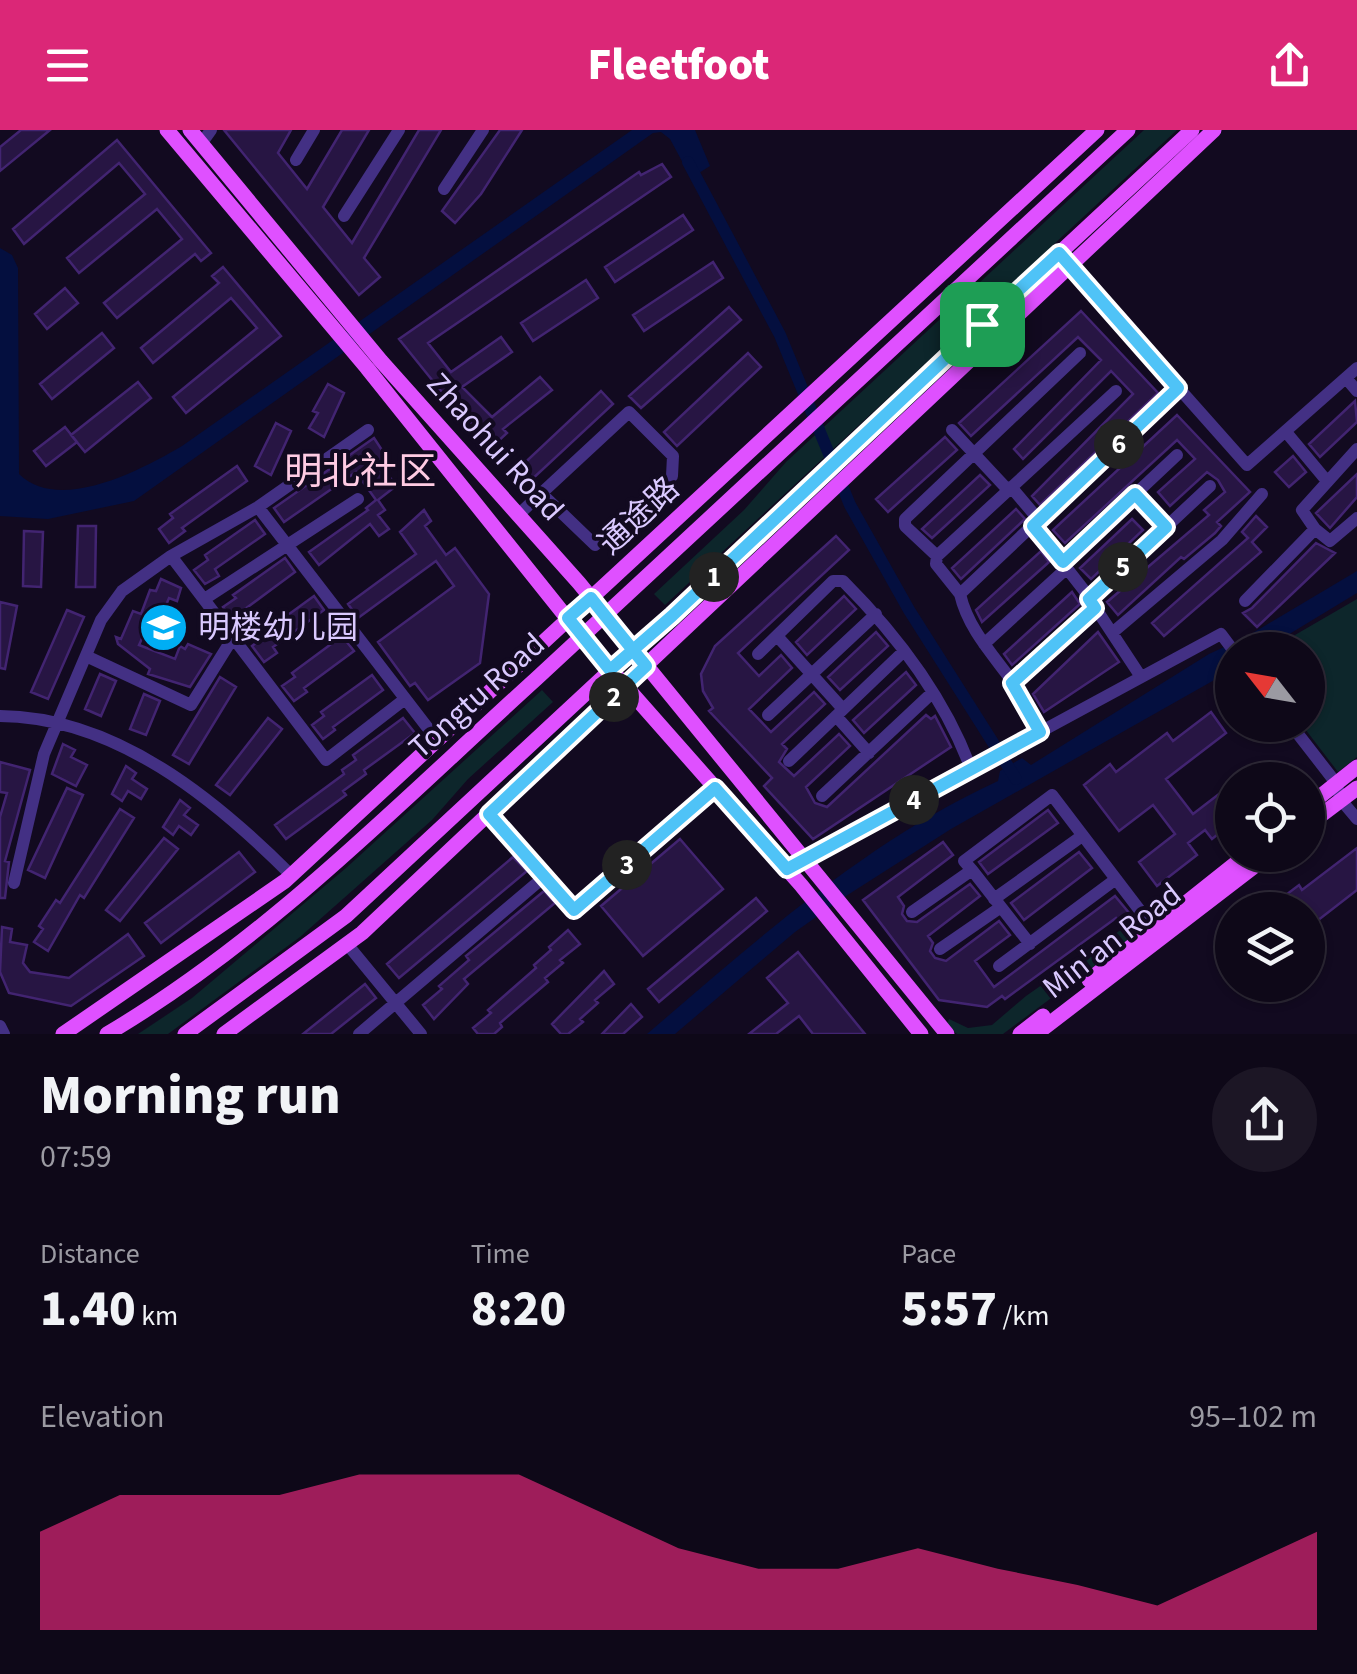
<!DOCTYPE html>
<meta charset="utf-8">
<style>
body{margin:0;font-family:"Source Sans 3","Noto Sans SC",sans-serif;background:#1c1625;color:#f1f3f6;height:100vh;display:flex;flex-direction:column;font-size:38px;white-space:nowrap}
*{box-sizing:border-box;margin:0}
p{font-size:32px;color:#9b9aa2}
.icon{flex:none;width:55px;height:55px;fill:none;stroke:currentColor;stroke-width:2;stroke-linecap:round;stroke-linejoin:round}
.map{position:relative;height:904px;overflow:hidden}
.panel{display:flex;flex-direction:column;background:#0e0818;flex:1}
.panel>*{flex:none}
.needle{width:65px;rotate:301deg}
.tools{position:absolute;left:1215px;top:502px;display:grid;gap:20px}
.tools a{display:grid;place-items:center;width:110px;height:110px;border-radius:50%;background:#0e0818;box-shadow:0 2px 8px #0004,0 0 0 2px #2e2937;font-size:50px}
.pin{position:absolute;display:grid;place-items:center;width:85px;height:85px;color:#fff;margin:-42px;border-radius:20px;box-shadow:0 5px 15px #0006}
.km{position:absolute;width:50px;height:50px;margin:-25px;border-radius:50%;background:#222;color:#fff;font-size:28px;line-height:50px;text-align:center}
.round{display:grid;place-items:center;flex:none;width:105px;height:105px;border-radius:52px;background:#1c1625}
.summary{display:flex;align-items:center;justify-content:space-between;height:170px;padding:0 40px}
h1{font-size:55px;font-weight:800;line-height:75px}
.stats{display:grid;grid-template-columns:repeat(3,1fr);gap:15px;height:170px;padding:10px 40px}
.stats div{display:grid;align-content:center}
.stats b{font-size:50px;font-weight:800}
.stats small{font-size:28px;font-weight:400}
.stats p{font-size:28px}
.chart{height:280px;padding:20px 40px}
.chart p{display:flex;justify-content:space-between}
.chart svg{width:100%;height:180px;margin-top:10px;fill:#db2777;opacity:.7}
header{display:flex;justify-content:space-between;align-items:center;height:130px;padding:0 40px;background:#db2777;color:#fff;font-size:45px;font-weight:800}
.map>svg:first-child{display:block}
</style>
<header><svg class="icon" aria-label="menu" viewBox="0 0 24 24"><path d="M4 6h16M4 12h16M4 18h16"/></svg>Fleetfoot<svg class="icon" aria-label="share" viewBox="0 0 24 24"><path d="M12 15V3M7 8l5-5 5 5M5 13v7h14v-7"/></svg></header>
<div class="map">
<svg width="1357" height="904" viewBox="0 0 1357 904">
<rect width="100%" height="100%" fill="#120a20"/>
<path fill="#0d262b" d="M1144 0H1177L665 475 654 464 744 380 786 332Z
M1357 469V627L1338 642 1302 595H1308V520H1269Z
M542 560 553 572 468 649 432 690 300 807 168 904H138L192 868 346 738Z
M1143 791 1148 796 1003 904H957L946 896 949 889 968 898 992 895 1026 866 1122 799Z"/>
<path fill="#040f3f" d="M632 0H695L710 36 691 48 670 9 661 2 653 3 134 371 48 389 0 386V118L12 125 18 138 19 344C59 384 143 339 182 316Z
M1357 441V463L1263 520H1232V540L951 699 846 766 795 802 675 904H647C757 810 865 712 998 651L1000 641 1022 628 1031 635 1209 524 1246 507Z"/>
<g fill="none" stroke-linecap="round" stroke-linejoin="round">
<path stroke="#040f3f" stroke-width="12" d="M688 32 780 205 850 375 909 480 1016 649"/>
</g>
<path fill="#271543" stroke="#422471" stroke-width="2.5" d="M21 0H50L0 41V17Z
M224 0H291L278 23 307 59 342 0H369L323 77 352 113 419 0H441L364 128 380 147 359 165Z
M500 0H522L481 64 455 93 442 81Z
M117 10 211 123 201 131 195 124 117 188 104 173 182 109 157 79 79 143 67 128 145 64 119 33 24 114 13 99Z
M662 34 671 47 428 213 451 242 501 207 512 222 462 257 492 287 540 247 552 260 503 299 507 303 494 315 449 271 399 209 639 42 641 45Z
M683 85 693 100 615 152 605 137Z
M713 132 723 148 644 201 633 185Z
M223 137 281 206 186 283 173 267 257 198 231 168 153 233 141 218 219 153 212 146Z
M586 150 598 168 533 211 521 193Z
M65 158 78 173 47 199 35 184Z
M729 177 741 190 641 278 629 266Z
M1081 181 1158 263 1040 375 1032 366 1133 264 1111 241 1023 329 1014 319 1101 230 1078 207 971 306 959 293Z
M102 203 114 218 52 269 40 254Z
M748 223 761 237 677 316 664 302Z
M138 252 151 268 85 322 71 305Z
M328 254 344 263 324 307 309 298 318 283 313 281Z
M601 261 613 274 528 353 516 341Z
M1355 271 1357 292 1320 327 1309 314Z
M1177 285 1250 362 1217 392 1221 396 1215 403 1184 429 1181 427 1118 485 1107 472 1209 385 1204 380 1225 362 1218 350 1207 342 1170 376 1158 362 1195 329 1177 310 1065 413 1053 400Z
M276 293 291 301 271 345 255 336Z
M65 297 77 312 46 336 34 321Z
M945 307 957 320 888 382 876 369Z
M374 308 393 337 386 342 396 356 378 370 385 380 378 385 389 399 379 406 370 394 319 435 309 422 368 380 366 378 376 370 356 342 284 392 274 378Z
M1293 326 1306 342 1289 357 1275 342Z
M237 336 247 351 182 398 185 401 169 413 159 399 173 388 170 384Z
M1357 344V367L1330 398 1316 383Z
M980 345 990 355 932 408 922 399Z
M1016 379 1025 389 961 449 952 438Z
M424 380 431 391 425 396 446 425 455 418 489 464 480 533 428 570 415 553 410 556 378 512 454 456 436 431 358 488 348 474 416 424 400 402Z
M1256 386 1267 397 1252 412 1261 422 1164 506 1152 493 1248 408 1242 402Z
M1132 389 1143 400 1091 449 1080 438Z
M255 390 265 404 215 439 219 446 205 454 194 440 208 430 205 425Z
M78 396H96L95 457H76Z
M24 401 43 402 41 457 23 456Z
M836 406 849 420 738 523 759 546 781 525 792 538 749 579 771 602 814 562 825 574 782 614 787 619 779 632 794 646 839 604 850 616 806 657 815 673 827 677 926 585 931 589 935 586 951 617 813 709 764 656 772 648 709 581 713 578 703 561 701 544 715 516Z
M1316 413 1335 423 1257 497 1243 483 1252 478Z
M1041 421 1049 432 982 492 976 480Z
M285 428 295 442 245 479 248 483 235 493 223 477 236 468 233 465Z
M161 449 181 458 177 471 169 468 159 492 151 489 139 515 175 529 180 516 185 519 188 514 211 524 190 557 148 544 150 539 118 514 116 507 121 509 133 481 141 484 150 460 156 461Z
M1072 462 1080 474 1012 535 1004 524Z
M314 466 324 480 273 517 277 523 264 532 252 516 265 506 263 503Z
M844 466 856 479 807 525 796 512Z
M0 472 17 476 5 539 0 538Z
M67 480 84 487 48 569 31 562Z
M876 502 888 516 840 560 828 547Z
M1098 502 1119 532 1044 582 1033 564Z
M342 506 354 521 304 558 307 562 294 571 282 556 295 547 292 543Z
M906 542 916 555 864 603 853 590Z
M100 544 116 551 101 586 85 579Z
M372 545 383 560 333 597 335 600 323 609 312 595 324 586 321 582Z
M220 547 236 557 189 634 173 625Z
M144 564 160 571 146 605 130 599Z
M1211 582 1226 603 1166 649 1193 684 1232 654V693L1212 709 1205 700 1188 713 1197 725 1157 756 1139 732 1175 704 1153 675 1119 701 1084 655 1110 634 1116 642 1167 603 1173 611Z
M268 588 282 599 230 665 216 655Z
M403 588 415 603 364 640 366 644 343 661 346 665 286 709 275 695 344 644 342 640 356 630 353 625Z
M63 614 75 620 71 627 87 635 76 656 52 644Z
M0 632 30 640 5 731 9 732 5 768H0V687L7 663 0 662Z
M126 636 136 643 132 649 147 659 141 669 128 661 122 671 112 664Z
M67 658 83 665 45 748 28 740Z
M180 670 190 678 184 685 198 695 191 705 179 696 173 705 163 697Z
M120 679 134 688 84 768 80 765 48 821 34 812 43 799 39 796 56 770 60 773Z
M1048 680 1058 693 988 744 979 732Z
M164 708 178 719 120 791 106 780Z
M680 709 723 759 643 826 601 776Z
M943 712 953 725 898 767 904 776 902 784 907 791 917 792 970 754 980 766 928 806 933 813 930 821 935 828 946 831 999 791 1010 805 975 831 994 857 1115 766 1130 784 1119 792 1116 788 1005 869 1002 866 987 877 939 870 863 770Z
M1357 718V760L1308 798V780H1266L1299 755 1302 760Z
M239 722 255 742 161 813 145 793Z
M1079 722 1092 738 1024 790 1011 773Z
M513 727 527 741 399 848 387 834Z
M544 761 555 773 464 849 468 854 434 889 423 875 442 859 439 856 469 830 466 826Z
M756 768 767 781 659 872 648 859Z
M2 797 12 799 10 812 27 815 23 833 30 842 69 848 128 804 144 826 71 876 9 863 0 842Z
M568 800 580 814 560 830 563 833 545 848 548 852 500 893 502 897 494 904H478L473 898 491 883 488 880 536 838 534 835 551 820 549 817Z
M798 822 865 904H813L799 886 776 904H749L788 873 767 848Z
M604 841 614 854 595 870 598 873 580 889 583 892 568 904H561L552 894Z
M365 854 376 868 331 904H303Z
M631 874 642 887 623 904H602Z"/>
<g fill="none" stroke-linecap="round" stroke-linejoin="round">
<path stroke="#433084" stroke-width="12" d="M201 14 211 0
M296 30 314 0
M444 59 483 0
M344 86 399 0
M1064 129 1247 335 1357 238
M1346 248 1357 261
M952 300 1008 360
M1286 302 1326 350
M1011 357 1039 390
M1135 364 1166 397
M258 377 437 610
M518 385 629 282 673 326 672 346 595 415 541 363
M1033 395 1083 459 1141 547
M1315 399 1302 380 1357 319
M171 426 326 630 405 569
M937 426 905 396V389L1080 223
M1063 432 1177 325
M960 464 936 434 937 426 1116 261
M206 468 358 369
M1089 469 1210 356
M1245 471 1315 399 1330 411 1357 388
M1112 503 1222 410 1262 364
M777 506 843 579
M984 514 1067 438
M758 524 833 451H843C896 504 945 569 971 639
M86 526 191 575 234 506
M1012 553 1095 478
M768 585 876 484
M0 586C115 587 214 668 291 745
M836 586 869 623
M1291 595 1336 653 1341 670 1357 689
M1040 602C1025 551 972 517 960 464L1178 258
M789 631 903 522
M822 666 932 563
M489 684 574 780 715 658
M787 739 1221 504 1233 520
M972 740 1030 814
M14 753 44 624 101 490 122 461 171 426 258 377 368 300
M994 769 1082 706
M912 782 972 740 964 731 1052 665 1154 799
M347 814 421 904
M940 819 1001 777
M999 836 1116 749
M0 896 4 904
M359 904 544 747"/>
<path stroke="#df50ff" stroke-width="15" d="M167 0 367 238 583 508 801 755 921 904
M190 0 381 231 579 453 947 904
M1308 676 1357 637
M1308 695 1357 658
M1089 850 1246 725
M63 904 285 751 1097 0
M107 904C268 809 399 673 536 549 735 367 932 184 1128 0
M185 904 346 786 1192 0
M224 904 362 803 1214 0
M1020 904 1043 886
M1036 904 1269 725"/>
</g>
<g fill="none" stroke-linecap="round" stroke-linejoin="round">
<defs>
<path id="route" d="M982 194 672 486 610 540 568 488 591 468C609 491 628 514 646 536L489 684 574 780 715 658 787 739 1040 602 1012 553 1095 478 1089 469 1166 397 1135 364 1063 432 1033 396 1178 258 1059 123 982 194"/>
</defs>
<use href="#route" stroke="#fff" stroke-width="20"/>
<use href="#route" stroke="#4fc3f7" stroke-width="12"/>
</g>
<defs>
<symbol id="school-disc" viewBox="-11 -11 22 22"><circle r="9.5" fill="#00aef4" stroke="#120a20"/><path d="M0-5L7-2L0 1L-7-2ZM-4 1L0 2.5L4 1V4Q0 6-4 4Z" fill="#fff"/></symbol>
</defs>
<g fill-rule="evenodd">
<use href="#school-disc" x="136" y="470" width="55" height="55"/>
</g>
<g text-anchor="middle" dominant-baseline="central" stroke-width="8" stroke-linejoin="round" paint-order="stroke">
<g font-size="32" fill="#dac9ff" stroke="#120a20">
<text transform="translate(495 317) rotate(48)">Zhaohui Road</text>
<text transform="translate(639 386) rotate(-43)">通途路</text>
<text transform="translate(477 566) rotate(-42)">Tongtu Road</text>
<text transform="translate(1112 811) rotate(-38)">Min'an Road</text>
</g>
<g font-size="32" fill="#dac9ff" stroke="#120a20" text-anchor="start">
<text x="198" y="498">明楼幼儿园</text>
</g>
<g font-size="38" fill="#ffcbe3" stroke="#120a20">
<text x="360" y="342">明北社区</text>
</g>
</g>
</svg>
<div class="tools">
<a><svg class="needle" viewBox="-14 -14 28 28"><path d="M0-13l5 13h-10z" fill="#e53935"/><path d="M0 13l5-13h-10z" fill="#9b9aa2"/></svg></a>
<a><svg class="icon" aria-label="locate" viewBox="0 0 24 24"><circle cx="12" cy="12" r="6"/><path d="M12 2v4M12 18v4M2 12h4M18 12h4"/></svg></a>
<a><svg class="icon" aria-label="layers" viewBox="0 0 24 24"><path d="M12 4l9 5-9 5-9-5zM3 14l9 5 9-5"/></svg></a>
</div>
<div class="pin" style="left:982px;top:194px;background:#1e9e55"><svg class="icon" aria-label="arrive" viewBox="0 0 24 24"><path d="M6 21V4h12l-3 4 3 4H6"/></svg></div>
<b class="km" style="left:714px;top:447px">1</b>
<b class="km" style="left:614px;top:567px">2</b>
<b class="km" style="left:627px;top:735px">3</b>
<b class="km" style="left:914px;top:670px">4</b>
<b class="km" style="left:1123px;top:437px">5</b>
<b class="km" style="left:1119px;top:314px">6</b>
</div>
<section class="panel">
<div class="summary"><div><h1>Morning run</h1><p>07:59</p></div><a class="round"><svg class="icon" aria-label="share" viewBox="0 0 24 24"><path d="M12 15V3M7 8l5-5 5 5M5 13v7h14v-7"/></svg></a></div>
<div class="stats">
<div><p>Distance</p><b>1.40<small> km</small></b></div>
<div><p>Time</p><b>8:20</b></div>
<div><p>Pace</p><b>5:57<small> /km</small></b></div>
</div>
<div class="chart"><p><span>Elevation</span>95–102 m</p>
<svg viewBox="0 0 160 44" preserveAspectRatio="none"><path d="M0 44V20L10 11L20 11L30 11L40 6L50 6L60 6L70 15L80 24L90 29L100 29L110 24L120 29L130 33L140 38L150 29L160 20V44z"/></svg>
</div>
</section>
